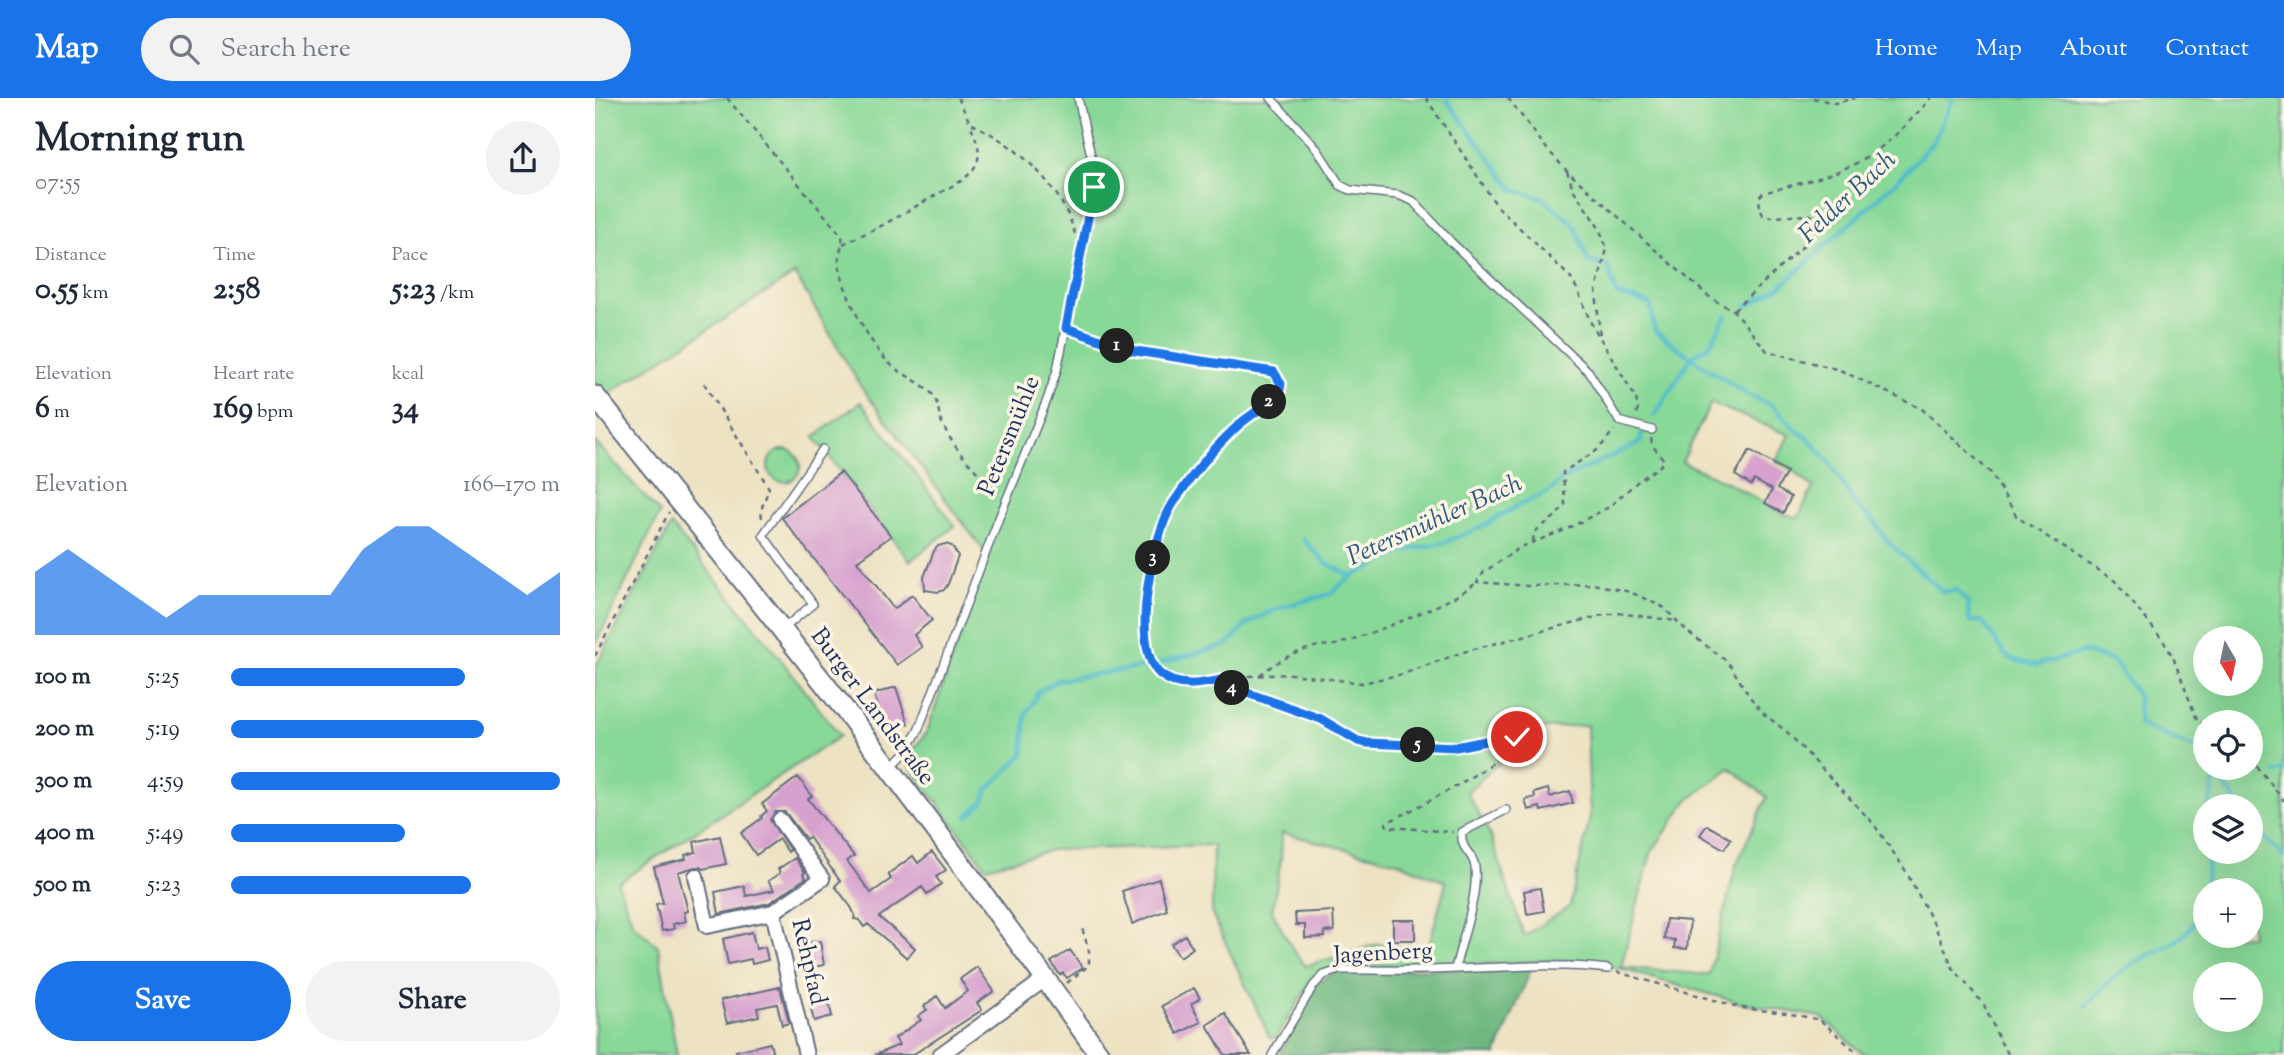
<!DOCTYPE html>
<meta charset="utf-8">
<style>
body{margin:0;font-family:"Sorts Mill Goudy",serif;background:#f2f2f3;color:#1f2937;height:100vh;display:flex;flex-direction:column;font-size:26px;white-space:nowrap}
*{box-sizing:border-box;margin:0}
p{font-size:23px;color:#747a83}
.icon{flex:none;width:38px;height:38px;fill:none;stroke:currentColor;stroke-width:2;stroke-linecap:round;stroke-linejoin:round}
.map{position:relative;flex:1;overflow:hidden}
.sheet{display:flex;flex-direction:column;background:#fff;width:595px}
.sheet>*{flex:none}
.needle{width:46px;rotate:171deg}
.buttons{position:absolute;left:1598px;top:528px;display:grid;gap:14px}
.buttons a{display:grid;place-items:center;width:70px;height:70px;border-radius:50%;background:#fff;box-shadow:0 7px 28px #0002;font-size:35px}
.pin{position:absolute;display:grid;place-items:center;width:60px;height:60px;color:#fff;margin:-30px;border:4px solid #fff;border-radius:50%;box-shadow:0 2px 7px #0007}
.km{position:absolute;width:35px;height:35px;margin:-18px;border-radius:50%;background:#222;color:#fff;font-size:19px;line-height:35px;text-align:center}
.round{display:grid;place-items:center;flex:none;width:74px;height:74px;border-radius:37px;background:#f2f2f3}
.head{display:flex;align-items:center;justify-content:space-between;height:119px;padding:0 35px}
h1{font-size:38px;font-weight:700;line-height:52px}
.metrics{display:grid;grid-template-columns:repeat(3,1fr);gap:10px;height:119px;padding:7px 35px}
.metrics div{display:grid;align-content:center}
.metrics b{font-size:30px;font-weight:700}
.metrics small{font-size:19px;font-weight:400}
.metrics p{font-size:19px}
.chart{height:196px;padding:14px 35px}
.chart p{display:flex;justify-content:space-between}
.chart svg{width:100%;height:126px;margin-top:7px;fill:#1a73e8;opacity:.7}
.button{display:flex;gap:14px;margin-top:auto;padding:14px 35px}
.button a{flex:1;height:80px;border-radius:42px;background:#1a73e8;color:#fff;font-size:28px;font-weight:700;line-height:80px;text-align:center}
.button a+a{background:#f2f2f3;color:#1f2937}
ul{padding:0 35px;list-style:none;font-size:23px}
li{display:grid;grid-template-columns:112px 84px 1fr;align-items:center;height:52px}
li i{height:18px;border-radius:9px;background:#1a73e8}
header{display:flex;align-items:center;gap:42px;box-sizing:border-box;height:98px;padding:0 35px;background:#1a73e8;color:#fff}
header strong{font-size:33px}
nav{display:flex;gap:38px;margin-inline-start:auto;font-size:24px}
.search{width:490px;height:63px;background:#f2f2f3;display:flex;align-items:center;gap:18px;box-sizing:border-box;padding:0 24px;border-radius:38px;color:#747a83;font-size:26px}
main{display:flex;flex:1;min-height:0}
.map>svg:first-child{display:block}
</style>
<header>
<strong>Map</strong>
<div class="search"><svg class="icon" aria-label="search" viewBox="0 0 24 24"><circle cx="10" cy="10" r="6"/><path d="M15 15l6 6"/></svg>Search here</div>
<nav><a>Home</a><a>Map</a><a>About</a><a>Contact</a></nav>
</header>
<main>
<section class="sheet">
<div class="head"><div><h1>Morning run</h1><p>07:55</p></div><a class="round"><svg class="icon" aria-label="share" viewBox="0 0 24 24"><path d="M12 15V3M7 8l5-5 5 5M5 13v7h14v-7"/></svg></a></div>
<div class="metrics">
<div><p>Distance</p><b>0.55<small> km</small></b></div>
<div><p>Time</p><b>2:58</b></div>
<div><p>Pace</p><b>5:23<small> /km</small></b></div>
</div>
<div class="metrics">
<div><p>Elevation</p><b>6<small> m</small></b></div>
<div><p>Heart rate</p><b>169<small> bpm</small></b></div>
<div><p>kcal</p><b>34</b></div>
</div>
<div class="chart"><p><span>Elevation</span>166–170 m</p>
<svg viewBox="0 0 160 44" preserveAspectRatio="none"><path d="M0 44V22L10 14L20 22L30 30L40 38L50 30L60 30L70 30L80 30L90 30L100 14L110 6L120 6L130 14L140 22L150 30L160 22V44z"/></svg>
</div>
<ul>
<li><b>100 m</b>5:25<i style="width:71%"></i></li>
<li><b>200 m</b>5:19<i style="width:77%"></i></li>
<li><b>300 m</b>4:59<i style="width:100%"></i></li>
<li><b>400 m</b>5:49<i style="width:53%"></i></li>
<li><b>500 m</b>5:23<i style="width:73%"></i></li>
</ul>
<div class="button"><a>Save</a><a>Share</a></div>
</section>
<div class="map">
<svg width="1689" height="957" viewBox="0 0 1689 957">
<rect width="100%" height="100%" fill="#fcf5e5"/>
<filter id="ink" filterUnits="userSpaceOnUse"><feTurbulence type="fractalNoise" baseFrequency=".0143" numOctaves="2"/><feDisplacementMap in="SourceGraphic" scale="14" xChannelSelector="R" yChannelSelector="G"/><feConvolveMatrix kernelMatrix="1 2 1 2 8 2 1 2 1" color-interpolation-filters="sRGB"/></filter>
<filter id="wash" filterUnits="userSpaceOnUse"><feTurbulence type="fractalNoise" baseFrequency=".00686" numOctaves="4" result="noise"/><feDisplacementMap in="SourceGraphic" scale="28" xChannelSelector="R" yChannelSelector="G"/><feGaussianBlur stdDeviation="1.57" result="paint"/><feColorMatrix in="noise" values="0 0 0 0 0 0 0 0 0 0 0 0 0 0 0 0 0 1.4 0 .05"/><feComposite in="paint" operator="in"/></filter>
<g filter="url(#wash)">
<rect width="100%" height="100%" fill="#ede2c2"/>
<path fill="#88d897" stroke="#52847a" stroke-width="2" fill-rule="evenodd" d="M0 0H1689V957H1270L1226 919 1150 906 1018 869 971 862 852 868H741L718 880 681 940H675L617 816 618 747 457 752 391 769 310 662 332 634 392 457 266 289 200 176 11 297 0 283ZM1116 305 1194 337 1181 363 1199 373 1218 389 1203 420 1189 416 1131 384 1087 364ZM1610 541H1656V586H1610ZM1610 625H1656V670H1610ZM992 627 995 719 975 808 929 838 896 739 872 694 941 631ZM1135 670 1172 699 1141 767 1114 877 1026 869 1056 755 1092 703ZM1610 709H1656V754H1610ZM687 735 803 764 851 784 832 854 783 846 710 868 697 850 677 813 686 762ZM1610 793H1656V838H1610ZM1610 877H1656V922H1610Z
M266 304 360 428 315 463 219 339Z
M0 344 65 415 0 547Z
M173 368a16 16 0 1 1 32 0a16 16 0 1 1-32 0Z
M76 427 170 541 245 638 23 785 38 826 63 848 82 957H0V570Z"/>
<path fill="#6eb880" stroke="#44746f" stroke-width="2" d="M936 871 901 957H684L719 887 744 872Z"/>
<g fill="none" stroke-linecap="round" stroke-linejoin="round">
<path stroke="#50bccb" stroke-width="4.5" d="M850 0 919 92 947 100 980 127 993 163 1013 168 1021 196 1055 206 1060 233 1104 265 1154 297 1178 308 1201 332 1212 339 1234 363 1261 408 1279 423 1292 443 1348 494 1361 492 1373 505 1374 523H1387L1411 558 1423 563 1441 567 1489 554 1519 563 1543 598 1544 626 1610 655
M1152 208 1185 189 1303 82 1338 44 1358 0
M1059 318 1097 258 1114 248 1131 218
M708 441 731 465 757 478
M565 565 632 547 653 525 684 510 735 496 757 478 809 453 848 445 884 430 926 406 955 393 967 381 1045 345 1047 336
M1619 670C1624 686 1637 694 1645 709
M1636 670 1659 676
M1681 675 1689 672
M1614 709 1620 679
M373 718 388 704 393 691 428 657 431 615 440 602 442 595 463 582 547 569
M1656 726 1689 759
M1610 793 1614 754
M1491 908C1503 895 1516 880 1531 870 1570 844 1601 848 1610 793"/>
</g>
<g id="blocks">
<path fill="#d7a1cf" d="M1155 352 1192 374 1182 391 1196 399 1188 415 1170 405 1177 392 1159 382 1156 387 1140 377Z
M246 374 296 438 262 463 299 511 317 497 337 522 319 537 327 549 302 567 187 420Z
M350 446 357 448 363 458 353 486 349 492 343 494 330 492 329 479 339 453 343 448Z
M301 589 313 626 291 633 279 596Z
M203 679 217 698 213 701 259 758 252 763 276 795 296 781 293 776 318 758 323 765 337 754 351 772 341 779 346 786 332 796 327 789 284 819 320 850 312 860 273 826 269 829 264 822 259 821 260 817 256 809 240 788 245 783 214 739 211 741 190 714H180L175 722 195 752 193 754 184 741 161 757 146 735 167 720 166 718 172 713 167 706Z
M953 691 955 699 975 693 978 705 946 713 945 709 933 712 930 702 940 699 939 695Z
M1112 727 1136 741 1129 751 1105 737Z
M125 738 131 766 108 771 105 769H100L83 774 93 813 89 814 91 823 78 826 79 831 67 833 61 806 68 805 59 769 91 761 90 757 101 754 99 744Z
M200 760 210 774 208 776 211 780 174 805 124 816 120 794 149 788 151 798 179 792 173 783 185 775 183 771Z
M564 781 572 812 537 826 527 793Z
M945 790 949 813 932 816 929 793Z
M738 813 739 833 729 834 730 839 710 840V827H701L700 815Z
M1071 821 1095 823 1092 851 1079 850 1080 842 1069 841Z
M798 822H820V842H798Z
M157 834 161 851 170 849 173 862 157 866 156 861 133 866 128 841Z
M590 837 598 850 585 859 576 846Z
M225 843 229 867 207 871 203 846Z
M475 852 488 870 472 880 468 875 465 877 456 864Z
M382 869 399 893 382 905 387 912 317 957H280L304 947 300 940 326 922 323 918 332 912 329 908 342 898 350 910 373 893 365 881Z
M185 889 194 925 187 927 182 906 162 910 164 918 132 925 126 902Z
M599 890 605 900 596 906 606 924 583 936 567 908Z
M233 902 237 918 219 923 215 907Z
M630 915 656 957H630L612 927Z
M175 945 178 957H142L141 953Z"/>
</g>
</g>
<g filter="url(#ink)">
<use href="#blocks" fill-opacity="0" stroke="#646e81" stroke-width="2"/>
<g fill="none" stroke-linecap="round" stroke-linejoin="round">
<defs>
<path id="lane" d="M676 0 722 51 745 87 755 92 803 97 818 103 856 144 994 274 1024 323 1057 332
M188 531 218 506 168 437 228 351
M295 670 310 655 323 633 404 420 452 302 462 272 498 101 497 62 483 0
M860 871C867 839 883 802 880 769 878 753 865 754 867 734L911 712
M677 957 719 887 729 877 744 872C783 872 823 873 862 871 913 869 962 865 1013 871"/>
<path id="street" d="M101 778 112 828 178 814 211 957
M178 814 227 781 185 722
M345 957 450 881"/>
<path id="secondary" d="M0 298C99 422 200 545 295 671 367 766 436 861 505 957"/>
</defs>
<use href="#lane" stroke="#646e81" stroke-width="10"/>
<use href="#street" stroke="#646e81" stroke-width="18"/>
<use href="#secondary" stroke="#646e81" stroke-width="23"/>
<path stroke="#646e81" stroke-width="2.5" stroke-dasharray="5 5" stroke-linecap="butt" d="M132 0 247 138C249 148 243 154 244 164 247 193 273 244 294 265 307 277 327 284 338 297 344 305 343 318 348 327 360 353 382 376 404 393
M363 0 375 25C421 46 466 86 480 136
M831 0 902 108 975 179 982 191 996 225 1041 300 1043 311 1040 319
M913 0 952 51 972 73 1075 165 1117 201 1138 212 1172 253 1245 272 1327 311 1396 375 1422 419 1520 483 1567 541 1578 559 1601 619 1610 630
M1218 0 1240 5 1260 0
M972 73 978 91 1004 130 1012 151 1001 192 1005 239
M248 146 286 128 366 83C390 65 386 51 375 26
M1139 212 1207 149 1222 128 1220 119 1215 117 1176 119 1168 117 1165 110 1164 99 1168 95C1208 84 1252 76 1285 50 1303 36 1321 17 1336 0
M481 233 534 252 679 274 685 282 684 296 647 324 619 352 586 395 570 420 563 436 551 504V521L555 557 562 574 569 579 590 586 651 578 696 576 767 585 808 576 868 554 1008 517 1023 515 1082 523
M109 285 174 390 166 412 167 420
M1056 340 1057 347 1069 362 1066 367 1042 384 1014 409 970 432 926 449 889 474 882 484 934 488 998 486 1035 494 1068 509 1094 535 1133 564 1155 599 1169 616 1192 634 1278 725 1309 770 1338 824 1358 870 1389 907 1405 943 1414 957
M938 443 939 434 961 418 970 407 968 374 1004 351 1019 332
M0 558 74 414
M665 577C681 563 703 553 723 548 730 547 738 548 744 546 777 535 859 505 882 484
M627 582 630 587 726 621 763 643 772 645 861 649 920 637 922 644C891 675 831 705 791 725L792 729H795L858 734
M1656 660 1689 703
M1022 874 1147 910 1192 915 1225 922 1265 957
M472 885 494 867V853L487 830"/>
<use href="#lane" stroke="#fff" stroke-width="7"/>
<use href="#street" stroke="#fff" stroke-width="14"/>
<use href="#secondary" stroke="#fff" stroke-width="19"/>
</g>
</g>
<g fill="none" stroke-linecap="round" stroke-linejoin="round" filter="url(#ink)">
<defs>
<path id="route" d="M499 89 471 230 534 252 679 274 686 286 684 296C673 307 658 315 646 325 619 349 596 378 577 407 558 438 534 549 565 576 582 591 606 586 626 582L630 587 726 621 763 643 772 645 861 649 920 637 922 639"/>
</defs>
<use href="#route" stroke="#fff" stroke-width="14"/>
<use href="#route" stroke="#1a73e8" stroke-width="9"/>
</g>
<g text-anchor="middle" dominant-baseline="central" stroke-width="7" stroke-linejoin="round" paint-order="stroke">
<g font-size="24" fill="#1b2f5e" stroke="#fcf5e5">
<text transform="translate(415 338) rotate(-68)">Petersmühle</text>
<text transform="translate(277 609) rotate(53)">Burger Landstraße</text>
<text transform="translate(788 856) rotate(-3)">Jagenberg</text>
<text transform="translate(213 864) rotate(77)">Rehpfad</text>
</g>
<g font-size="26" font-style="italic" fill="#2b597f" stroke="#fcf5e5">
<text transform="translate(1253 100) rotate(-43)">Felder Bach</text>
<text transform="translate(840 423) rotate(-24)">Petersmühler Bach</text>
</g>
</g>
</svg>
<div class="buttons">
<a><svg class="needle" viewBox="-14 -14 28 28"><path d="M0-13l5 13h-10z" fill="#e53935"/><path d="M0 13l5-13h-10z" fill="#747a83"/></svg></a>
<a><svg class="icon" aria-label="locate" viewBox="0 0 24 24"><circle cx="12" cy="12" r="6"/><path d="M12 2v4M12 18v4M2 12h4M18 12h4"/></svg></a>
<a><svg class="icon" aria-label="layers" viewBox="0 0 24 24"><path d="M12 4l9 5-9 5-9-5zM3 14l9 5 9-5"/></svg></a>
<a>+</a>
<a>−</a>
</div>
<div class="pin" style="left:499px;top:89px;background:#1e9e55"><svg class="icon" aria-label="arrive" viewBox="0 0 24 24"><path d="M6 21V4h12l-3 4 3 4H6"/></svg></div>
<div class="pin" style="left:922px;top:639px;background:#d93025"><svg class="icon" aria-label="check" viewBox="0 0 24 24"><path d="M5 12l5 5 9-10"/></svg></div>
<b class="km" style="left:522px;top:248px">1</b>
<b class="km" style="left:674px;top:304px">2</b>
<b class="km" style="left:558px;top:460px">3</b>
<b class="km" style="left:637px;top:590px">4</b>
<b class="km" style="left:823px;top:647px">5</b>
</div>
</main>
